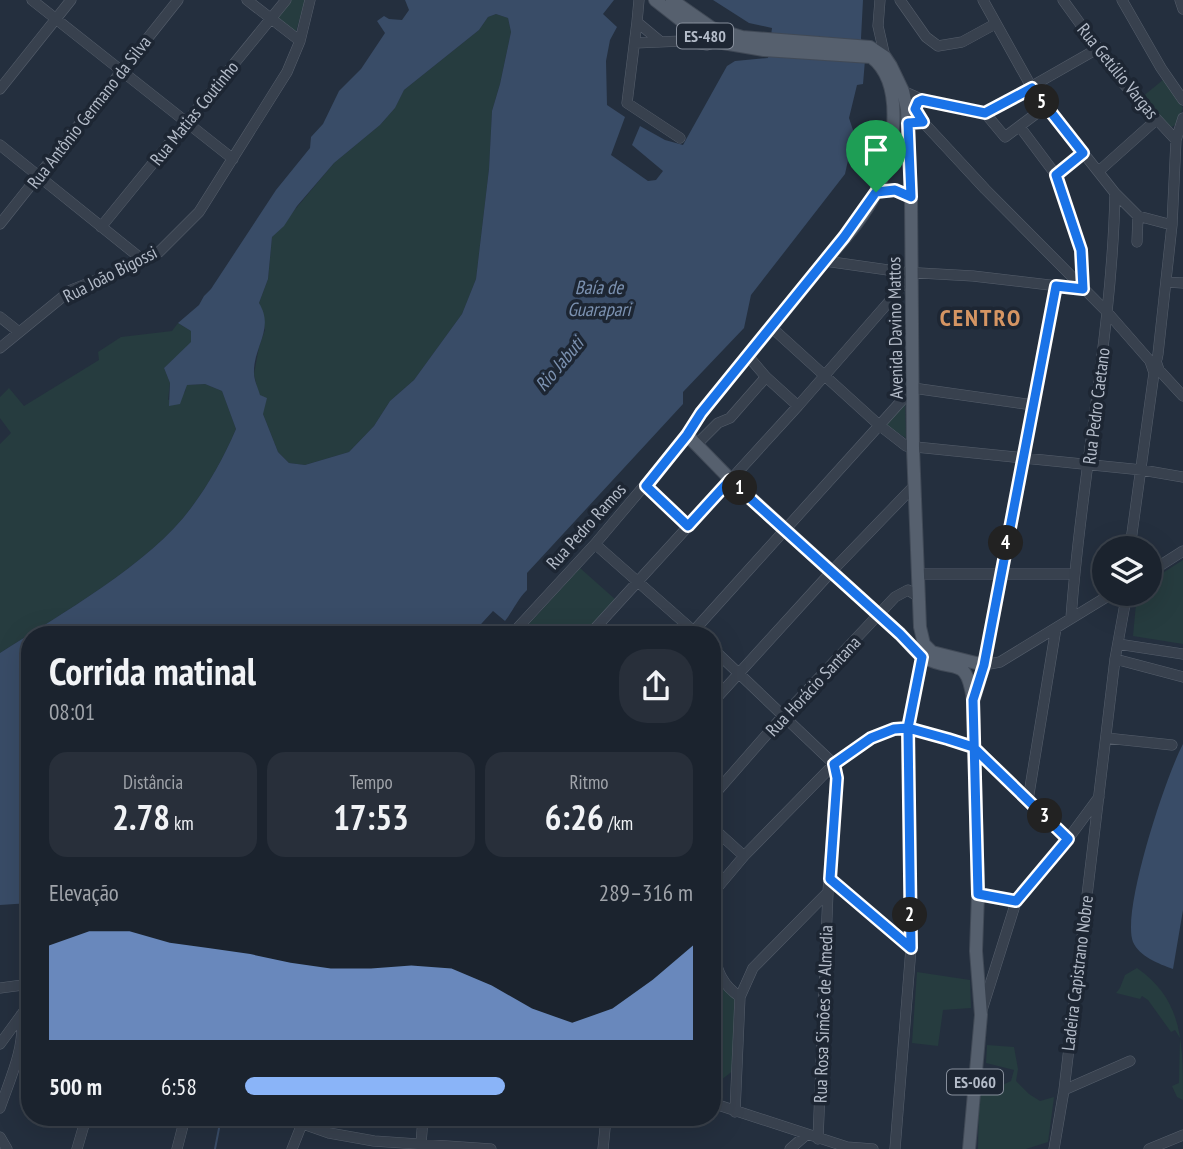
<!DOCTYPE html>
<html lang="pt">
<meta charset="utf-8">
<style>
body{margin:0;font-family:"PT Sans Narrow",sans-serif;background:#282f3a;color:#f1f3f6;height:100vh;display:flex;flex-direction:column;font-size:26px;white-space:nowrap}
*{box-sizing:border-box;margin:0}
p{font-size:23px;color:#a0a4aa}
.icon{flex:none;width:38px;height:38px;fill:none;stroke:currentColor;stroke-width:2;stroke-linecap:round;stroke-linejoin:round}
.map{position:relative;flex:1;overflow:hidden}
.side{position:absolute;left:21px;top:626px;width:700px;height:500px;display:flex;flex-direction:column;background:#1b232e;border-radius:28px;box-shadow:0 7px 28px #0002,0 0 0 2px #39404a}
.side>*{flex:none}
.buttons{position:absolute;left:1092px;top:536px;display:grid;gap:14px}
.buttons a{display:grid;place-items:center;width:70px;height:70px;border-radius:50%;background:#1b232e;box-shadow:0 7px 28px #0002,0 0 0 2px #39404a;font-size:35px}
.pin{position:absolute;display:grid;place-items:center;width:60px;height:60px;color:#fff;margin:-72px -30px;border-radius:50% 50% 50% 0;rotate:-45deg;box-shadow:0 0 7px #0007}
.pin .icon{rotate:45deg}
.km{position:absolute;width:35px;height:35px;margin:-18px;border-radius:50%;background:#222;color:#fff;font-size:19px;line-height:35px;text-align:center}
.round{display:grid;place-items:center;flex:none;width:74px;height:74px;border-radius:28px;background:#282f3a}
.overview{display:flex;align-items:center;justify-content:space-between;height:119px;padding:0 28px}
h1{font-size:38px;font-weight:700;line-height:52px}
.metrics{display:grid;grid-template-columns:repeat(3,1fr);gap:10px;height:119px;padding:7px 28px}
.metrics div{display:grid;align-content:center;border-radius:18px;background:#282f3a;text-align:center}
.metrics b{font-size:35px;font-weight:700}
.metrics small{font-size:19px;font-weight:400}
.metrics p{font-size:19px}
.chart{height:196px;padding:14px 28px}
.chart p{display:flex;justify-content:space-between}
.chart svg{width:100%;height:126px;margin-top:7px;fill:#8ab4f8;opacity:.7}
ul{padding:0 28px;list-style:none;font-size:23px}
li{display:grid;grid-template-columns:112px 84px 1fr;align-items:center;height:52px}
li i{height:18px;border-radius:9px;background:#8ab4f8}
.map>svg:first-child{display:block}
</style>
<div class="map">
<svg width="1183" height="1149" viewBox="0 0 1183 1149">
<rect width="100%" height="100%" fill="#242f3e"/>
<path fill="#263c3f" d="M291 0H305L295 35 275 19Z
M496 14 508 18 511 32 500 84 492 111 489 169 476 279 462 314 414 380 390 401 374 426 349 452 305 465 289 463 278 452 263 414 254 374 259 347 265 330 259 303 268 279 272 237 334 163 380 125 395 108 404 90 479 30 488 17Z
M1164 79 1183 108 1177 124 1168 129 1141 98Z
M178 323 191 331V343L164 368 170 383 168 400 185 392 186 385 205 384 222 391 236 429C224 457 209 484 191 508 150 564 59 615 0 653V444L11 433 0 418V397L9 388 24 406 99 360 98 352 121 337 172 331Z
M905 402 906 438 884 424Z
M1183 560V644L1133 636 1137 593H1150V581Z
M580 568 616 600 583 635H519Z
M1137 968C1183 1000 1183 1042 1183 1100L1177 1097 1172 1086 1179 1083 1180 1038 1175 1030 1171 1032 1148 1000 1142 996 1140 999 1116 993 1120 988 1125 975Z
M712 972 720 987 735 998 734 1070 712 1087Z
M917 972 970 980 971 1008 943 1010 938 1046 912 1043Z
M987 1045 1014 1047 1018 1069 1016 1081 1029 1094 1040 1101 1054 1097 1048 1142 1026 1149H978L979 1096 1011 1081 1014 1070 986 1063Z"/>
<path fill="#394c67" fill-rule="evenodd" d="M405 0H614L603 14 617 27 610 40 606 61 607 105 625 117 611 155 648 181 656 180 663 171 632 145 640 126 665 140 683 145 727 66 735 61 768 58 772 28 749 23 713 0H863L861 38 865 60 863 84 857 85 849 118 854 133 845 174 751 295 744 328 683 392V404L527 573V590C517 600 513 611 505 621L493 611 471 635H30V903L0 905V653C59 615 150 564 191 508 209 484 224 457 236 429L222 391 205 384 187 385 180 404 169 406 170 383 164 368 191 342V331L178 323 199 305 204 296 211 289 276 190 310 148 311 137 323 124 339 91 361 69 385 33 377 21 384 16 389 19 402 20 409 10ZM496 14 508 18 511 32 500 84 492 111 489 169 476 279 462 314 414 380 390 401 374 426 349 452 305 465 289 463 278 452 263 414 267 398 260 395C258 388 254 380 254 373 253 347 275 329 259 303L268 279 272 237 284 226 297 206 334 163 380 125 395 108 404 90 479 30 488 17Z
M1183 744V910L1173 969C1159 964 1139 956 1133 942 1121 911 1166 776 1183 744Z"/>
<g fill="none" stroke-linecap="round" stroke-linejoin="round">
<path stroke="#394c67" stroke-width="2" d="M215 1149 221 1118"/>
<defs>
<path id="minor" d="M32 0 233 159
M247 0 300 41
M639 0 637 22 661 42
M880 0 878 26 885 57
M900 0 926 37 938 46 962 42 995 24
M983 0 1032 88 1115 193 1138 216 1172 225
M1063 0 1123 83 1176 140
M1122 0 1161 68 1183 100
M1180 0 1183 9
M637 22 627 103 680 138
M635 43 682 41 707 45 717 42
M0 89 71 0
M903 91 928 102 985 113 1097 49
M928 102 922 100 916 106 915 109 923 122 985 189 1108 313 1150 361 1154 373
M985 113 1005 137 1045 107
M0 145 144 261
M1099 171 1156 120
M1056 175 1083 153
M0 224 178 0
M101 227 286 0
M1137 242 1138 216
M825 261 902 272 973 276 1083 289 1081 249 1056 175 1020 127
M1167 282 1183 283
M1056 286 984 665 1000 662 1113 593
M0 317 19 332
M771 327 879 425 906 446 1142 470 1183 477
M0 348 71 290 144 261 159 252 199 212 287 72 300 41 310 0
M748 356 766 377 798 406
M1150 361 1157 359 1158 354 1172 225 1176 140 1183 118
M1157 364 1159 370 1183 396
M701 440 718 423 730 418 766 377
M646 486 689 526
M595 544 697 634
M1130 548 1154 373 1158 370
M1150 572 1183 551
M919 574H1074
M1071 618C1081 476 1112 336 1115 193
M511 635 595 544 687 435
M589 635 798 406 894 296 911 272
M690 635 913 388 1033 405
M1118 644 1183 654
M712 648 834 764 836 770 828 892 818 1139
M1115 659 1183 677
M712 703 832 571 915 485
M1106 738 1172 745
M712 797 783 716 895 597 908 590 919 597
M1028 800 1056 628
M712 827 744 856
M830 879 911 948
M712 894 744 856 834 764 871 738 894 729 908 728 973 747 1068 839
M978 894 1016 902
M712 950C718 971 721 984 740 997
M0 988 30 984
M982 1010 1016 902 1068 839 1099 797
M0 1044 30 1003
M1064 1090 1130 1061
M712 1103 847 1147 873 1149
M0 1108C10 1079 26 1046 21 1015
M735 1112 740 997 753 968 828 892
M286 1118 329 1133 374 1141 491 1149
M0 1137 7 1149
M421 1144 423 1118
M77 1149 86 1118
M177 1149 185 1118
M292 1149 302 1124
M603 1149 606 1118
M790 1149 806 1135
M895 1149 911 948 908 728 922 657
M1054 1149 1064 1090 1115 659 1127 593
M1149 1149 1183 1135"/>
<path id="major" d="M655 0 697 33 717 42 764 50 871 57C907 84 893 157 876 192 863 220 838 245 819 268 780 317 740 365 701 413L687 435 730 479 900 634C908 642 915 653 925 658 956 674 966 654 973 700L978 894 976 951 981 1015 969 1149
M672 0 712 28 742 37 870 47 885 57 891 66 903 91 907 109 911 197 913 448 920 627 924 644 932 652 984 665 974 699
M876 192 895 190 911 197"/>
</defs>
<use href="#minor" stroke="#565f6c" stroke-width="11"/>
<use href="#major" stroke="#414a57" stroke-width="14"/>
<use href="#minor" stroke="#38414e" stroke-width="10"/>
<use href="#major" stroke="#56606e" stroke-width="12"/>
</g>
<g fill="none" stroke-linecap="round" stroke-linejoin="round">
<defs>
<path id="route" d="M876 192 844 237 701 413 687 435 646 486 688 526 730 480 900 634 922 657 908 728 911 948 830 879 837 778 834 764 871 738 894 729 908 728 948 739 973 747 1068 839 1016 901 978 894 973 700 984 665 1056 286 1083 289 1081 250 1056 175 1083 153 1032 88 985 113 922 100 918 102 915 109 923 122 908 123 911 197 895 190 876 192"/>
</defs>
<use href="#route" stroke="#fff" stroke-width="14"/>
<use href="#route" stroke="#1a73e8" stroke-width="9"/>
</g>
<g text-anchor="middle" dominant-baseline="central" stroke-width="7" stroke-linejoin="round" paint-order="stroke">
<g fill="#1d2633" stroke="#878f9c" stroke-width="2">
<rect x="677" y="23.5" width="56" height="25" rx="5"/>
<rect x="947" y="1069.5" width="56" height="25" rx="5"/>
</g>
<g font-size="16" font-weight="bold" fill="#b4bcc9">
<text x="705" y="36">ES-480</text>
<text x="975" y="1082">ES-060</text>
</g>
<g font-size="18" fill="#b4bcc9" stroke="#1d2633">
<text transform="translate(1118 71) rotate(51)">Rua Getúlio Vargas</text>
<text transform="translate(89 112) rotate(-52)">Rua Antônio Germano da Silva</text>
<text transform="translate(194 113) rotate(-51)">Rua Matias Coutinho</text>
<text transform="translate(110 274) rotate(-27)">Rua João Bigossi</text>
<text transform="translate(895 328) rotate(-91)">Avenida Davino Mattos</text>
<text transform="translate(1096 406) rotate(-83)">Rua Pedro Caetano</text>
<text transform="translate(586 526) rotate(-48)">Rua Pedro Ramos</text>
<text transform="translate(813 686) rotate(-47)">Rua Horácio Santana</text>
<text transform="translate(1077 973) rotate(-83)">Ladeira Capistrano Nobre</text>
<text transform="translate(823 1014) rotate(-88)">Rua Rosa Simões de Almedia</text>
</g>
<g font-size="19" font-style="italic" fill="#7c92b1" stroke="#1d2633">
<text x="599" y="287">Baía de<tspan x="599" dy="22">Guarapari</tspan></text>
<text transform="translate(559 364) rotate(-50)">Rio Jabuti</text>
</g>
<g font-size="24" font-weight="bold" letter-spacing="2" fill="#d59563" stroke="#1d2633">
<text x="981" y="317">CENTRO</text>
</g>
</g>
</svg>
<div class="buttons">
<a><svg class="icon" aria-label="layers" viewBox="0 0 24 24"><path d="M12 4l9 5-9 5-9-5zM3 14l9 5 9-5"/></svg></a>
</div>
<div class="pin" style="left:876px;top:192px;background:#1e9e55"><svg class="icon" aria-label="arrive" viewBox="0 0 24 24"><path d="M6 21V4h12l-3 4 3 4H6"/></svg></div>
<b class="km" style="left:740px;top:488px">1</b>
<b class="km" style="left:910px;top:915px">2</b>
<b class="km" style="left:1045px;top:816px">3</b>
<b class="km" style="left:1006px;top:543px">4</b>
<b class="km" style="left:1042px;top:102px">5</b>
<section class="side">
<div class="overview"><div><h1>Corrida matinal</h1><p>08:01</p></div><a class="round"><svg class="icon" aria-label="share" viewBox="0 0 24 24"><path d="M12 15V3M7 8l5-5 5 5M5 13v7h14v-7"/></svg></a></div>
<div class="metrics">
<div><p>Distância</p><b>2.78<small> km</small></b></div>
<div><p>Tempo</p><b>17:53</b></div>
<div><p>Ritmo</p><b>6:26<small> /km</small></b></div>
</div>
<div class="chart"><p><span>Elevação</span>289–316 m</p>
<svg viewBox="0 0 160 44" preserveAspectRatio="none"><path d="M0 44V11L10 6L20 6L30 10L40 12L50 14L60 17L70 19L80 19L90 18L100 19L110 25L120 33L130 38L140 33L150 23L160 11V44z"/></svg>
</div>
<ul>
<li><b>500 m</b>6:58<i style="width:58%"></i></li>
</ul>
</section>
</div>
